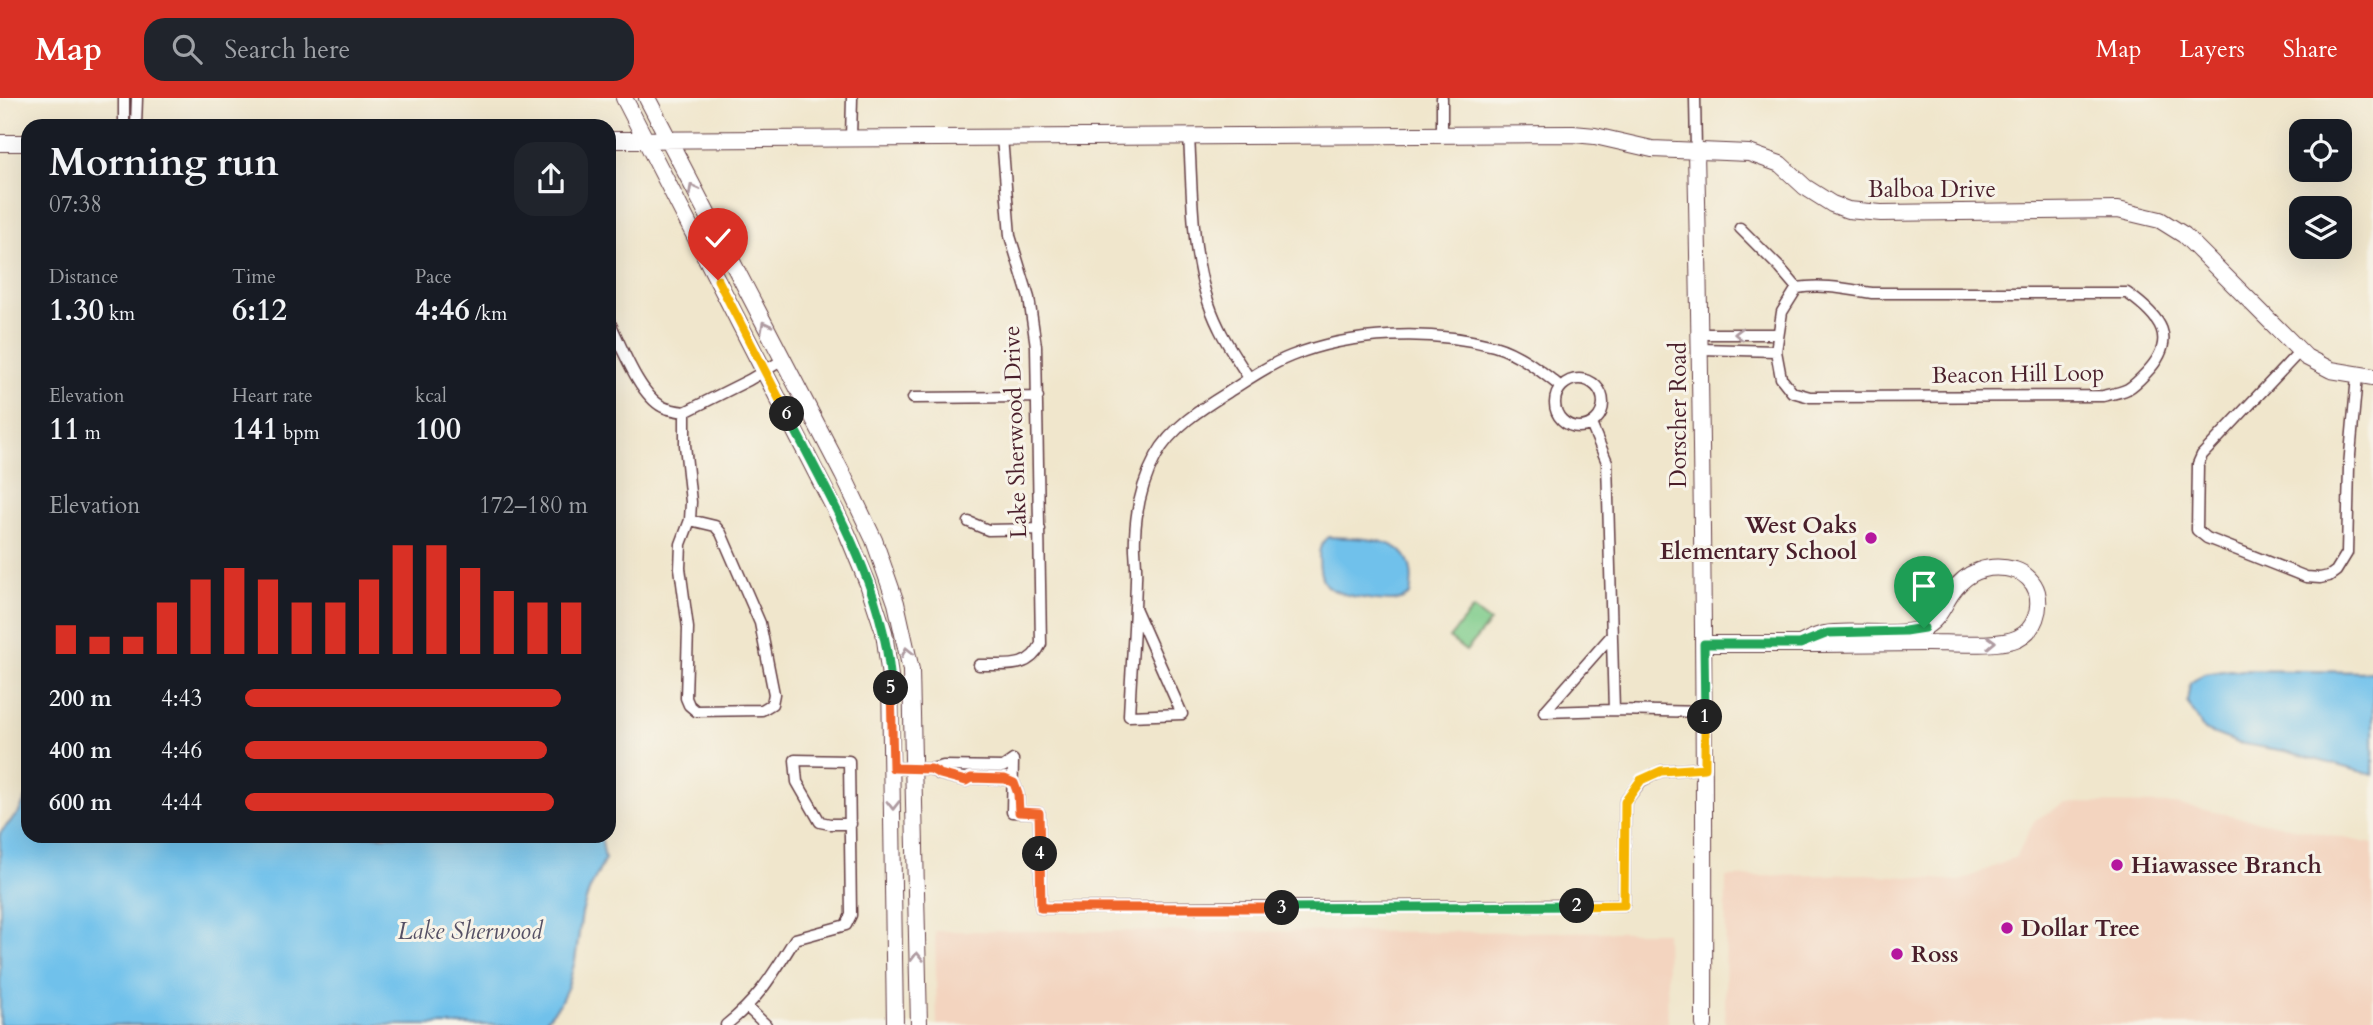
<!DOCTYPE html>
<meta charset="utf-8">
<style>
body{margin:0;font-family:Cardo,serif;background:#20242c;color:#f1f3f6;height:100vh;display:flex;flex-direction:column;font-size:26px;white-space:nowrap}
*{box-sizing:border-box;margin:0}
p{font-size:23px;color:#9ea1a6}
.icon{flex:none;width:38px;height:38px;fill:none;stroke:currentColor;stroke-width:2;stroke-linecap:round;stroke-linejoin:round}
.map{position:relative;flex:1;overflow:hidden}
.drawer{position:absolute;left:21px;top:21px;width:595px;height:724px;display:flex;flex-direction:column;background:#171b24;border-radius:21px;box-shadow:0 7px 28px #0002}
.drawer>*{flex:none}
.tools{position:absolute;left:2289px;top:21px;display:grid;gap:14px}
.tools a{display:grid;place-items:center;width:63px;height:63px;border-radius:14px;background:#171b24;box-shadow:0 7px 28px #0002;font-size:35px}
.pin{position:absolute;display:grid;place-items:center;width:60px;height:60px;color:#fff;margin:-72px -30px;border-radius:50% 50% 50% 0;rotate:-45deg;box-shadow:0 0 7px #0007}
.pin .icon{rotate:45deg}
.km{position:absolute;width:35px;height:35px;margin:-18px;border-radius:50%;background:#222;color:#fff;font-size:19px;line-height:35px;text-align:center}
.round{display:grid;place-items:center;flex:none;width:74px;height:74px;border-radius:21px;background:#20242c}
.head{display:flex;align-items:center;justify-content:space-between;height:119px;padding:0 28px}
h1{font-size:38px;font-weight:700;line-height:52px}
.figures{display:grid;grid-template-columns:repeat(3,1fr);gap:10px;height:119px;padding:7px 28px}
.figures div{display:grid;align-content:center}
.figures b{font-size:30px;font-weight:700}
.figures small{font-size:19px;font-weight:400}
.figures p{font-size:19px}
.chart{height:196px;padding:14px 28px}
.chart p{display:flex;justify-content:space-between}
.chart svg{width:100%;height:126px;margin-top:7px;stroke:#d93025;stroke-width:6}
ul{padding:0 28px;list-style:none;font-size:23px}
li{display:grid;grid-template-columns:112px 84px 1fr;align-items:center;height:52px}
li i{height:18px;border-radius:9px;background:#d93025}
header{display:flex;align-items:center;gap:42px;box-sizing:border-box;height:98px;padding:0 35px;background:#d93025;color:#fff}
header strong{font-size:33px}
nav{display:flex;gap:38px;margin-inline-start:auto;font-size:24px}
.search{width:490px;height:63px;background:#20242c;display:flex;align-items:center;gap:18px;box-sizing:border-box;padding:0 24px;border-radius:21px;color:#9ea1a6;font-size:26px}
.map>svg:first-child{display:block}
</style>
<header>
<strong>Map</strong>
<div class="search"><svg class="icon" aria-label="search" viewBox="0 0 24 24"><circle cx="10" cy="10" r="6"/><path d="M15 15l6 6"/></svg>Search here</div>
<nav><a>Map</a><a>Layers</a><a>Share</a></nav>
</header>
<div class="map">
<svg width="2373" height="927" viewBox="0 0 2373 927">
<rect width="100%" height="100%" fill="#f7f3e8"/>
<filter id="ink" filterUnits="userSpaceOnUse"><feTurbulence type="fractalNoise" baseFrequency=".0143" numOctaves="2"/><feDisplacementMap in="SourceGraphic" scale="14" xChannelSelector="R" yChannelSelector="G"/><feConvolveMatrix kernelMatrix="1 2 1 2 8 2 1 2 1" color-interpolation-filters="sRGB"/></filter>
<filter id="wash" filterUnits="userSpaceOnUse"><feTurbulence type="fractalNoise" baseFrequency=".00686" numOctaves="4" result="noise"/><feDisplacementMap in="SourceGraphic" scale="28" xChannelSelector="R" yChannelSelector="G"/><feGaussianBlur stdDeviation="1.57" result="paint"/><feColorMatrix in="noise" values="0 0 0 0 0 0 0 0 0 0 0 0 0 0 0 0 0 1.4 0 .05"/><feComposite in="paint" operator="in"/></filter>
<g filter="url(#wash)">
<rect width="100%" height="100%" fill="#f0e6cc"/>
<path fill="#f3d4bf" d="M2064 705 2175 706 2373 746V927H1725L1726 779 1867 776 1960 783 2016 759 2035 722Z
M935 833 1666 834 1668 927H937Z"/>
<path fill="#7fcc8b" stroke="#64765b" stroke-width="2" d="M1473 511 1490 524 1466 553 1449 540Z"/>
<path fill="#6fc1eb" stroke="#5c708b" stroke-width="2" d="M1328 439C1370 441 1422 437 1410 497 1408 498 1403 502 1400 502 1386 505 1333 498 1325 486 1320 479 1319 467 1319 458 1319 450 1321 444 1328 439Z
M2230 572 2373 574V677L2285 653 2238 645 2204 632 2187 604 2190 585 2204 576Z
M28 696V738H601L605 761 589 793 582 815 575 863 568 888 559 907 542 927H0V735L19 714Z"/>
</g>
<g filter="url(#ink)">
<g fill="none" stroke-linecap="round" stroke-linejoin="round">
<defs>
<path id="street" d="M124 0V28
M1695 0 1696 52
M136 28 137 0
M1442 38V0
M1189 39C1193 102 1190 172 1219 230 1227 247 1239 264 1249 280
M851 40 852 0
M1740 130 1780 170 1797 190C1823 186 1846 191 1872 195H2127C2161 219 2179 241 2146 275 2129 293 2127 293 2103 298L1810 299 1792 294 1781 280 1776 253 1782 214 1797 190
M609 223C621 247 639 297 663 309 670 312 677 313 685 314L749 282 783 262
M1701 236H1777
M1701 251 1776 253
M2300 253 2202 357 2198 366 2197 432 2207 440 2306 479 2320 480 2329 478 2336 473 2347 455 2349 368 2357 278
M1555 305a24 24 0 1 1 48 0a24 24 0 1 1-48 0Z
M913 300 1038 299
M685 314V347L691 404 690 422 681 446 680 470 688 530 686 600 689 607 696 613 762 612 772 606 774 596 760 525 721 435 715 428 690 422
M1591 326 1607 364 1614 612 1544 614 1612 537
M969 424 988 432 1040 431
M1135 510 1182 616 1129 618C1131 573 1135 527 1136 481 1137 467 1134 453 1135 439 1136 411 1143 382 1156 358 1171 330 1201 311 1227 295 1247 282 1268 267 1291 258 1351 234 1431 231 1494 248 1519 255 1541 273 1561 289
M979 567C1005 566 1028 573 1041 546L1036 248 1029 200 1010 138 1002 39
M1614 612 1705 614
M1013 662 1012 714 1039 715 1041 810 1624 807 1625 704 1641 683 1661 673 1705 670
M893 670 931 671 943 668 1003 669 1013 662
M931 671 939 676 966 683 971 680 1005 681 1014 685 1018 696 1019 714
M748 910 766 927
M726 927C759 901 773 876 795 841L846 827 851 817 849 663 795 662 797 684 820 724 830 726H851"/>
<path id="secondary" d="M624 0 847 435 868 486 884 534 890 579 895 927
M647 0 843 377 874 442 896 505 911 572 919 927
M609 42 1573 36 1595 38 1652 51 1749 55 1780 66 1805 89 1832 106 1848 112 1881 115 2118 112 2160 122 2184 137 2306 259 2331 272 2373 279
M0 45H28
M1696 52C1702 344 1705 635 1704 927
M1704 546C1779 546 1853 546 1928 545 1950 545 2000 549 2018 540 2035 532 2041 511 2037 494 2034 484 2025 475 2015 472 1989 465 1966 473 1951 496 1943 508 1939 521 1925 529 1904 541 1851 531 1825 536 1816 537 1808 542 1800 546"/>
</defs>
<use href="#street" stroke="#633d43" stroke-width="13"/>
<use href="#secondary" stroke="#633d43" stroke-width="18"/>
<use href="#street" stroke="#fff" stroke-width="10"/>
<use href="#secondary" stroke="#fff" stroke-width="16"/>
</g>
<defs><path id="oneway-chevron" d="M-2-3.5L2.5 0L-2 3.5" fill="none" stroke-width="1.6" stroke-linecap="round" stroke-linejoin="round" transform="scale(1.75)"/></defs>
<g stroke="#ae9aa0">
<use href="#oneway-chevron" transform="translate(693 91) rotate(-118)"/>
<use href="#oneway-chevron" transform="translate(765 228) rotate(-118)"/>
<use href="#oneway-chevron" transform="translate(1739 236) rotate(180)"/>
<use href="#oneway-chevron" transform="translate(1991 544) rotate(-2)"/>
<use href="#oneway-chevron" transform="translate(907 554) rotate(-103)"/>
<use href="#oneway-chevron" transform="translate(893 707) rotate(90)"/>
<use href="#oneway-chevron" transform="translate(917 859) rotate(-91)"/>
</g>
</g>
<g fill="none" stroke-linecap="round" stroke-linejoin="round" filter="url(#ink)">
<defs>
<path id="split-1" d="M1705 619 1704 546H1800L1828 535 1905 533 1924 530"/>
<path id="split-2" d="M1577 808 1624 807 1625 704 1641 682 1661 673 1705 670V619"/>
<path id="split-3" d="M1282 810 1577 808"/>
<path id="split-4" d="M1040 756 1041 810H1282"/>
<path id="split-5" d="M891 590 893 670 931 671 940 676 966 683 971 680 1005 681 1014 685 1018 696 1019 714 1039 715 1040 756"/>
<path id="split-6" d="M787 316C830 401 887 492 891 590"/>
<path id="split-7" d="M718 182 787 316"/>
</defs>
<use href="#split-1" stroke="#fff" stroke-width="14"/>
<use href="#split-2" stroke="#fff" stroke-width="14"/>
<use href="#split-3" stroke="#fff" stroke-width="14"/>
<use href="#split-4" stroke="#fff" stroke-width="14"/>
<use href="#split-5" stroke="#fff" stroke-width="14"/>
<use href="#split-6" stroke="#fff" stroke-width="14"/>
<use href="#split-7" stroke="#fff" stroke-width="14"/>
<use href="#split-1" stroke="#22a559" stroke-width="9"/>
<use href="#split-2" stroke="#f5b400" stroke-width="9"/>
<use href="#split-3" stroke="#22a559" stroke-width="9"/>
<use href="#split-4" stroke="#f0652b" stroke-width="9"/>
<use href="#split-5" stroke="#f0652b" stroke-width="9"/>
<use href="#split-6" stroke="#22a559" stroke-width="9"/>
<use href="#split-7" stroke="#f5b400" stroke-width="9"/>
</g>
<g fill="#b5179e" stroke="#f7f3e8" stroke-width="2.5">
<circle cx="1871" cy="440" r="7"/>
<circle cx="2117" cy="767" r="7"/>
<circle cx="2007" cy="830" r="7"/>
<circle cx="1897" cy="856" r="7"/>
</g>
<g text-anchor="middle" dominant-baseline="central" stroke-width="6" stroke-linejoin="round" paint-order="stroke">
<g font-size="23" fill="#4a1f2b" stroke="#f7f3e8">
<text x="1932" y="91">Balboa Drive</text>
<text transform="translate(2018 276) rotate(-1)">Beacon Hill Loop</text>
<text transform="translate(1678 317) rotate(-90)">Dorscher Road</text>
<text transform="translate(1015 334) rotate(-92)">Lake Sherwood Drive</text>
</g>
<g font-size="23" font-weight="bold" fill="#4a1f2b" stroke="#f7f3e8" text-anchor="start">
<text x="1857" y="427" text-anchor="end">West Oaks<tspan x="1857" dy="26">Elementary School</tspan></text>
<text x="2131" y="767">Hiawassee Branch</text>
<text x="2021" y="830">Dollar Tree</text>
<text x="1911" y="856">Ross</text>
</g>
<g font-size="24" font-style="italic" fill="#555065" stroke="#f7f3e8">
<text x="470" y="833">Lake Sherwood</text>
</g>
</g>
</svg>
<div class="tools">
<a><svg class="icon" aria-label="locate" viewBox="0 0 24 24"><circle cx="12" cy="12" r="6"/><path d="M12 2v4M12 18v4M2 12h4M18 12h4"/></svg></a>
<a><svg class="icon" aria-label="layers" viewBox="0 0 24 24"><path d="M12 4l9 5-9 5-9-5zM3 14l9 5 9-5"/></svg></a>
</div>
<div class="pin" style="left:1924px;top:530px;background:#1e9e55"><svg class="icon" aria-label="arrive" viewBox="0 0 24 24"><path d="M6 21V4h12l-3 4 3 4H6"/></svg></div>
<div class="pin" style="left:718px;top:182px;background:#d93025"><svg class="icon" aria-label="check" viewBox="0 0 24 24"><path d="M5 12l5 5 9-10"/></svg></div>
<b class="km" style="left:1705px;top:619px">1</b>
<b class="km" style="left:1577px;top:808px">2</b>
<b class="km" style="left:1282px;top:810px">3</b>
<b class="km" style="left:1040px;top:756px">4</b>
<b class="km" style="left:891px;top:590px">5</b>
<b class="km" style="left:787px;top:316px">6</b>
<section class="drawer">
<div class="head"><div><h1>Morning run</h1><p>07:38</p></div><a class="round"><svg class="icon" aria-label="share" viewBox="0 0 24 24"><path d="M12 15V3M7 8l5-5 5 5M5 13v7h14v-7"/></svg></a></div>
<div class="figures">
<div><p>Distance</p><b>1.30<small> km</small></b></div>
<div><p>Time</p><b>6:12</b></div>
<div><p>Pace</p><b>4:46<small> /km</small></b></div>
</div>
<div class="figures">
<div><p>Elevation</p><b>11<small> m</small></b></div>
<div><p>Heart rate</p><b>141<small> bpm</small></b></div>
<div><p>kcal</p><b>100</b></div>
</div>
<div class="chart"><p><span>Elevation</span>172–180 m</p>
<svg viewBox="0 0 160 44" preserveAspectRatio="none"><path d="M5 44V34M15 44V38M25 44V38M35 44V26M45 44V18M55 44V14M65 44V18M75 44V26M85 44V26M95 44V18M105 44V6M115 44V6M125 44V14M135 44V22M145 44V26M155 44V26"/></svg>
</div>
<ul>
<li><b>200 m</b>4:43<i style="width:92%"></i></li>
<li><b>400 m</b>4:46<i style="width:88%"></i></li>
<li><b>600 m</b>4:44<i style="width:90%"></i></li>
</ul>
</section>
</div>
